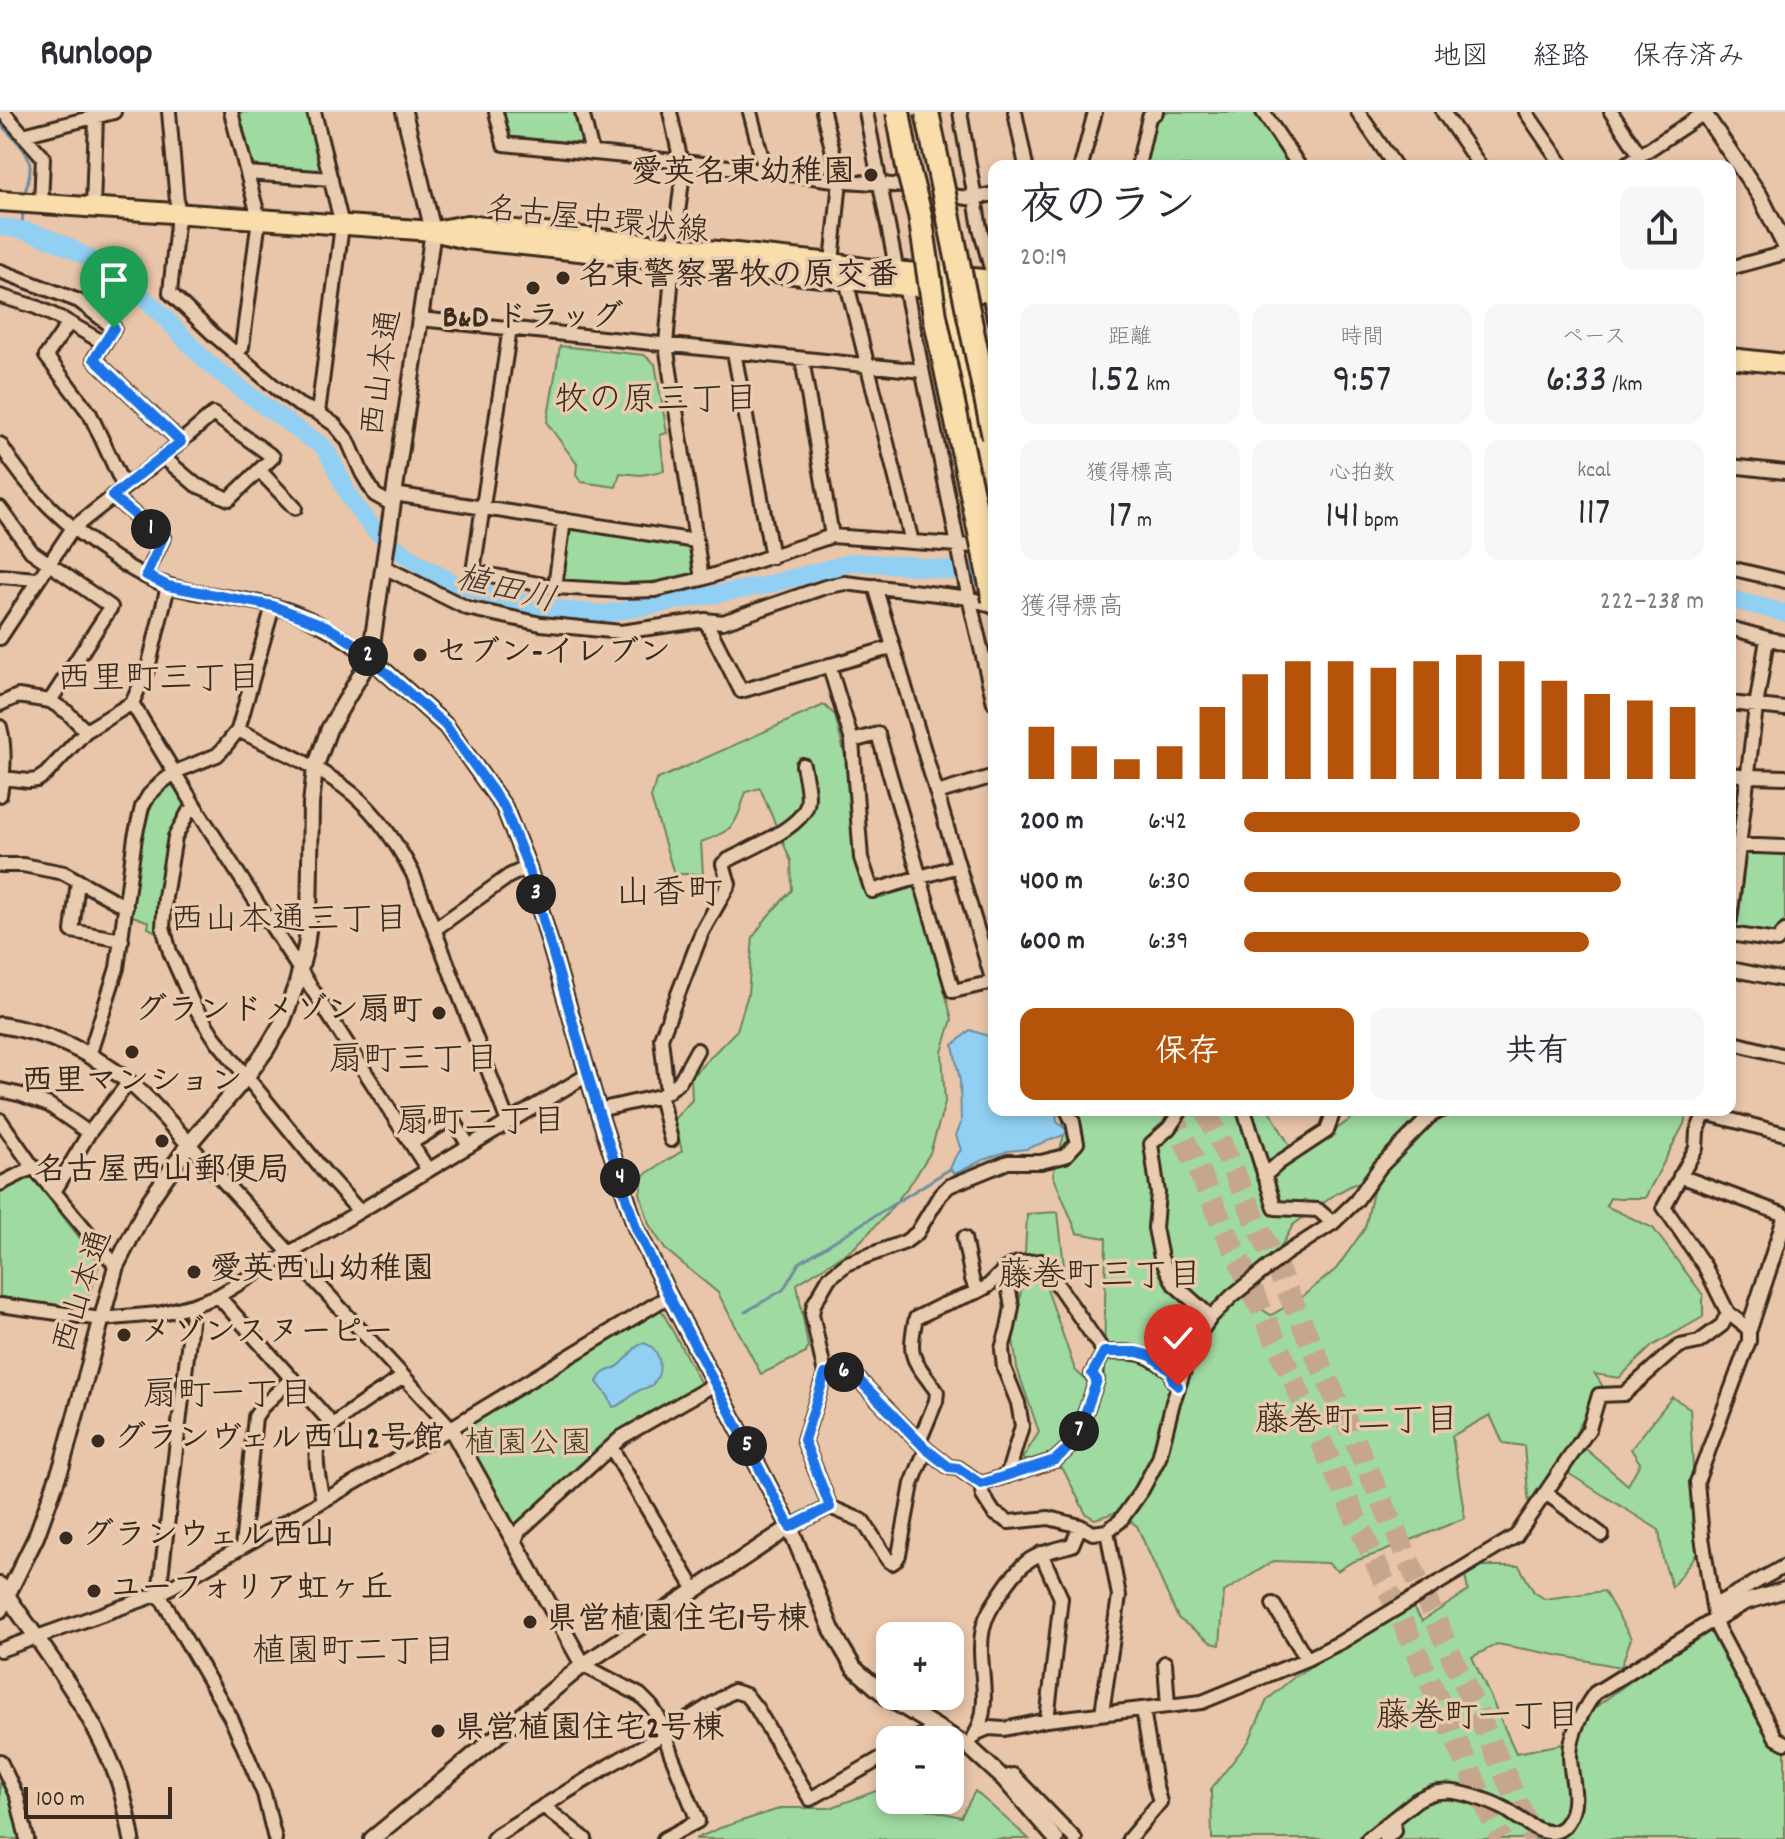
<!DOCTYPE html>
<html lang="ja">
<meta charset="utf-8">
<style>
body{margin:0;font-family:Dekko,"Klee One",sans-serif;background:#f7f7f7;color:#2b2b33;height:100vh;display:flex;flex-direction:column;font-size:30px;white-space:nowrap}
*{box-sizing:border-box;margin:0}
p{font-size:26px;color:#7c7c81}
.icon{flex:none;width:44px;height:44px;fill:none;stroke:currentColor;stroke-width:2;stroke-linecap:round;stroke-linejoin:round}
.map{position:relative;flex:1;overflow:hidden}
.details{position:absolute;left:988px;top:48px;width:748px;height:956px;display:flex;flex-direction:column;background:#fff;border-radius:16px;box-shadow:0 4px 12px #0003}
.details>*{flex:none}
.controls{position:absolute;left:876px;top:1510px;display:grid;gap:16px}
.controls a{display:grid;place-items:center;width:88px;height:88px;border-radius:16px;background:#fff;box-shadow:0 4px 12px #0003;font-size:40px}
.scale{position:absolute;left:24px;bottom:20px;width:148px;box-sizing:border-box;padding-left:8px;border:4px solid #3b2a1e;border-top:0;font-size:22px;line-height:28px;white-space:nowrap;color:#3b2a1e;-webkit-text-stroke:6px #e9ccb0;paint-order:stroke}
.pin{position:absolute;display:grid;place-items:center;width:68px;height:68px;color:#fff;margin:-82px -34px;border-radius:50% 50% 50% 0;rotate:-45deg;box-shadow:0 0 8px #0007}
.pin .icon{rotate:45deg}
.km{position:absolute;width:40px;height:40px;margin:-20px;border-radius:50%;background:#222;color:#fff;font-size:22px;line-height:40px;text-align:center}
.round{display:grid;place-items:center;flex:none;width:84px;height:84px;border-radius:16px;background:#f7f7f7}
.overview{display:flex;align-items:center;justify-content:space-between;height:136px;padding:0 32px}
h1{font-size:44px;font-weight:600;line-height:60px}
.stats{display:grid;grid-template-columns:repeat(3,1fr);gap:12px;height:136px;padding:8px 32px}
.stats div{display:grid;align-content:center;border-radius:16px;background:#f7f7f7;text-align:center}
.stats b{font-size:40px;font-weight:600}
.stats small{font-size:22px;font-weight:400}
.stats p{font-size:22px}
.chart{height:224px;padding:16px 32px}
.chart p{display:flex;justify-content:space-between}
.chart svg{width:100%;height:144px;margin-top:8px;stroke:#b45309;stroke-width:6}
.cta{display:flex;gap:16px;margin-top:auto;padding:16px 32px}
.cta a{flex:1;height:92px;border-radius:16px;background:#b45309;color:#fff;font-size:32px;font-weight:600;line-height:92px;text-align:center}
.cta a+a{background:#f7f7f7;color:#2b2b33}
ul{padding:0 32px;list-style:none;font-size:26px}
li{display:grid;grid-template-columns:128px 96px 1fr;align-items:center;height:60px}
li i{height:20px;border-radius:10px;background:#b45309}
header{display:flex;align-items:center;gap:48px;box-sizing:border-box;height:112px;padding:0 40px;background:#fff;border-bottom:2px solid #e1e1e2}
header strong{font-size:38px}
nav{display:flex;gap:44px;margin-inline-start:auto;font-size:28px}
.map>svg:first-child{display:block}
</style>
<header>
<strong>Runloop</strong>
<nav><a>地図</a><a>経路</a><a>保存済み</a></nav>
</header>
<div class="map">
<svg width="1785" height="1727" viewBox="0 0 1785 1727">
<rect width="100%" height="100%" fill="#e9c5a9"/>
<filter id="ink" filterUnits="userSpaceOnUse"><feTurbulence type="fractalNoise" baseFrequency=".0125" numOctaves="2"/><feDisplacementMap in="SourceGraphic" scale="16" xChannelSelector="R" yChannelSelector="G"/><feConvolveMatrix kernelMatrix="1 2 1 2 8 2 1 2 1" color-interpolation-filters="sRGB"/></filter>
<g filter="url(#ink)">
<path fill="#9fdaa1" stroke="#6d8260" stroke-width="2" fill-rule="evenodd" d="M237 0H308L322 55 319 59 252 56Z
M503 0H575L582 31 510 25Z
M1163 0H1259L1296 54H1143L1153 7Z
M560 234 644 243 655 252 667 321 660 323 664 359 641 363 620 361 616 375 581 370 576 363 577 352 547 311Z
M567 414 691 434 695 461 693 464 615 475 560 469Z
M824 593 835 603 851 669 871 785 917 775 952 907 942 940 945 991 930 1041 914 1067 885 1104 854 1136 797 1172 808 1234 806 1241 761 1262 718 1181 665 1137 649 1112 640 1081 644 1063 682 1039 674 1007 692 988 691 965 737 918 748 882 753 825 768 804 792 778 791 749 760 676 746 680C735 713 736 718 701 730L703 762H674L651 686 656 668Z
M170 669 181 683 188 696 185 699 160 822 148 816 149 810 130 803C133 772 135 713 152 688 157 681 164 675 170 669Z
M1746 740 1785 742V807L1774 822 1737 815Z
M1062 998H1269L1297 1046 1363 998H1687L1684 1012 1645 1086H1610L1606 1094 1653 1116 1703 1183V1205L1652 1234 1619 1266 1595 1262 1602 1273 1573 1326 1628 1373 1640 1351 1631 1337 1672 1285 1690 1296 1697 1441 1672 1475 1663 1447 1659 1418 1555 1353 1529 1394 1524 1334 1503 1331 1490 1303 1452 1324 1465 1406 1382 1440 1352 1450 1337 1459 1328 1451 1274 1449 1224 1480 1220 1533 1212 1531 1178 1506 1137 1414 1117 1400 1095 1407 1086 1402 1063 1357 1022 1347 1039 1320 1017 1256 1013 1227 1024 1162 1027 1102 1058 1100 1064 1154 1045 1171 1075 1258 1087 1269 1104 1262 1106 1126 1077 1121 1053 1063 1064 1023ZM1368 1067 1375 1071 1365 1116 1336 1157 1298 1188 1271 1203 1250 1190 1293 1113 1337 1081 1354 1072Z
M28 1064 33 1066 99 1151 94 1170 82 1198 0 1185V1075Z
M658 1198 662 1199 700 1270 698 1275 613 1323 515 1415 459 1320 460 1315Z
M1481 1454H1519L1534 1480 1545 1487 1604 1479 1631 1526 1621 1555 1497 1532 1472 1545 1516 1641 1563 1632 1581 1626 1586 1602 1650 1555 1709 1514 1769 1629 1785 1633V1727H1212L1211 1677 1249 1629 1267 1588 1294 1565 1412 1495 1422 1509 1468 1479 1465 1463Z
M0 1663 13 1685 23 1727H0Z
M884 1676 890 1679V1688H910L927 1697 961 1705 975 1679 1029 1727H695L720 1716 782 1696H830Z"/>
<path fill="#92d0f3" stroke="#6f8e9e" stroke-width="2" d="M970 918 994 926V998H1056L1057 1010 1068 1019 1064 1023 1026 1037 1008 1039 983 1048 955 1062 950 1057 955 1045 961 1038 956 1023 961 1011 960 969 953 933Z
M643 1231C661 1235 665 1260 652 1273 646 1278 646 1275 640 1278 630 1283 624 1293 613 1295L608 1284 597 1270C604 1254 614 1261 623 1250 631 1242 632 1236 643 1231Z"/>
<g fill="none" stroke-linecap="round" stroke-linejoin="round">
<path stroke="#6f8e9e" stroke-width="3" d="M0 12C10 23 28 37 30 53 31 63 26 75 24 85
M22 116 23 97
M745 1200 783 1178 799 1151 950 1057"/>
<path stroke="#92d0f3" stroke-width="18" d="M0 115C58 119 119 162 160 201 178 218 193 238 212 254 243 280 278 303 311 327L322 333 329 343 349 384 361 402 377 420 399 438 422 454 456 472 503 487 569 499 603 502 763 474 854 450 914 454 985 463 994 466
M1730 487 1785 501"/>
<path stroke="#c6a68d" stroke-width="22" stroke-dasharray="22 11" stroke-linecap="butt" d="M1171 998 1501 1727
M1206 998 1534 1727"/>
<defs>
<path id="minor" d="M3 0 43 45 41 92
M169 0 178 101 170 181 214 223 275 275 299 293 318 301 335 313 348 329 362 361 375 383 393 393
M231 0 259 107 242 235 236 242
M314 0 342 113 318 301
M496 0 504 32C612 43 719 52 826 67 857 71 887 70 917 77
M582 0 592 41
M670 0 683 59 674 135
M750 0 765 58
M823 0 840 68 832 151
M866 0 897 160
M960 0 980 116 994 167
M1015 0 1026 54
M1263 0 1299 54
M1358 0 1395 54
M1443 0 1480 54
M1526 0 1563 54
M1611 0 1640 43
M23 23 114 0
M1081 54 1095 0
M1138 54 1149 5 1156 0
M1624 54 1704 1
M247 61 331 67
M943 83 976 87
M975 86 994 82
M93 96 96 5
M673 150 666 233 702 467
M1730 156 1785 141
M0 159 79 189 114 216 94 247 181 330
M905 174 967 477 994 591
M989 181 994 206
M0 184 36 195 64 208 104 231
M420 207 922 259
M69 211 46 244 90 302 124 375
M510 216 473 460 555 475 623 479 655 478 702 467 832 424 912 430 846 168
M734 240 772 445
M802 247 832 424
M0 332C31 382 67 415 116 447 132 458 152 469 170 474 204 484 239 485 273 494 309 503 340 522 369 545
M1730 354 1785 360
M259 358 295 396
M394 382 696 429
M112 384 163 426 146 463
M0 396 31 439 111 495 50 589
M912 430 974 434
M384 455 467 496 541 512 621 520 705 508 723 510 825 475 845 471 970 486 994 495
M1730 456 1785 469
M0 464 37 467
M875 474 993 870
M555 475 564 408
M705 508 741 579 893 535
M1730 516 1785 531
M0 526 72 417 163 345 213 302 273 345 229 387 196 373 163 345
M829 553 852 629 861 746 872 779 958 754
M132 591 196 696 428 1058
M1730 591 1785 597
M0 592 18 584 50 589 67 600 86 619
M0 615C6 637 4 660 0 683
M238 618C277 637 319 654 353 682 378 703 398 733 413 762L508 1010
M852 629 878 622 953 879 994 870
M1730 662 1749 664 1785 665
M3 666 29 669 37 668 46 662 86 619 132 591 148 556 168 474
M937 681 994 664
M196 696 188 701 175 725 165 785 163 815 170 840 193 892 214 925 325 1061 359 1099
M1730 733 1785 735
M0 753H23L64 761 126 795
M78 769 72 819 122 828
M1730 808 1756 595 1767 527
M435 817 509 764 528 755
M1730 822 1777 829 1785 819
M1730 857 1785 868
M1730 930 1785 944
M89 944 117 856 135 725 142 695 149 683 160 672 175 660 217 643 223 637 238 618 273 494
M0 978 22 983 49 993 89 1021
M667 980 680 969 697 938
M660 984 671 1028
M598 998 660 984 667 980 661 926 702 820 729 772 723 752 728 748C749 737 796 718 806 696 811 685 805 665 803 653
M1181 998 1169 1016 1151 1032 1158 1081 1155 1116 1161 1146 1174 1172 1211 1205
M1244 998 1275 1096 1318 1098 1333 1111
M1706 998 1697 1020 1696 1036 1664 1095 1705 1155 1728 1201 1749 1217V1229L1697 1370 1702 1425 1715 1507 1718 1517 1776 1626 1785 1631
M1705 1001 1785 1022
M0 1008 30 1051 116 1154
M411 1031 452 1006 469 1034
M189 1032 451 1316
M1264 1064 1280 1050 1327 1019 1334 998
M1680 1064 1785 1103
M0 1072 34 1055
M54 1080 89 1021 129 970
M964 1126 972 1167 977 1180
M1005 1157 1012 1195 1008 1216 1002 1237 1004 1256 1018 1291 1022 1314 1007 1364
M218 1184 333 1313
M0 1193 101 1207 158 1202 193 1193 218 1184 589 962
M193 1193 159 1482 231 1606 264 1682 275 1727
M825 1262 845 1260 859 1268 926 1337 949 1355 958 1356 981 1372 983 1384 994 1401 1009 1410 1049 1406 1080 1414 1072 1433C1034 1443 1026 1444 1003 1478 995 1490 986 1502 983 1516 975 1553 995 1590 974 1625
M919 1330 936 1289 937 1280C915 1248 906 1248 916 1206L942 1193 977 1180 988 1174 1005 1157 1018 1151 1041 1149 1104 1240C1139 1240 1143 1239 1172 1260L1173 1268 1178 1274
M611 1335 695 1478
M926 1337 912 1372 899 1443 896 1448 892 1451 888 1448 863 1409 830 1395 804 1328 825 1262 812 1202 814 1192 829 1166 848 1151 905 1130 917 1121 940 1083 949 1074 1008 1050H1041L1065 1044 1077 1031 1073 1010 1067 998
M981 1372 1055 1348 1075 1330 1097 1268 1092 1262 1104 1240
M1546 1381 1602 1423
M323 1389C320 1373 315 1355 317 1338 321 1313 381 1280 403 1265
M1080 1414 1093 1421 1107 1419 1120 1409 1142 1378 1159 1346 1173 1290 1194 1229 1211 1205 1232 1184 1285 1142 1333 1111 1356 1089 1380 1055 1430 1004 1441 998
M790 1415 830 1395
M515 1429 519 1419 622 1325 715 1272
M242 1435 255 1305 262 1295 292 1266
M1041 1441 1061 1486 1047 1608
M1273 1492 1307 1547
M1713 1494 1785 1454
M0 1538 159 1482 451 1316 669 1184
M1165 1551 1168 1594
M583 1553 640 1583 651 1594 659 1606 671 1642 698 1709 664 1727
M1102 1601 1119 1484 1107 1419
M977 1621 989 1616 1004 1617 1047 1608 1202 1590 1307 1547 1341 1530 1516 1424 1589 1317 1599 1283 1624 1282 1669 1242 1680 1234 1699 1230 1722 1213 1728 1201
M914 1628 936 1615
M0 1649 17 1685 27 1727
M1003 1666 1013 1663 1075 1727
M543 1694 585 1727
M493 1727 497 1723 610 1653 664 1622 733 1579 746 1583 757 1597 810 1687 890 1641
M1129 1727 1160 1690 1155 1672 1143 1597
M1368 1727 1417 1688C1424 1684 1432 1680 1440 1680 1457 1677 1490 1689 1505 1697 1518 1705 1533 1718 1548 1720 1557 1721 1564 1716 1568 1709 1581 1688 1570 1666 1570 1643 1571 1620 1582 1599 1595 1581L1715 1507
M1385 1727 1394 1719 1393 1708"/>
<path id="tertiary" d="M915 0 950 172
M1703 0 1760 84 1785 134
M369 545 446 614 504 695 528 755 598 998 636 1116 669 1184 790 1415 832 1518 842 1536 854 1556 888 1586 968 1634 1003 1666 1056 1727
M0 913C47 920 91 940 129 970 149 986 171 1013 189 1032
M1749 1217 1785 1107
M451 1316 583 1553
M0 1473C43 1537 95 1600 120 1673 125 1691 129 1709 132 1727
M0 1498 36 1425 62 1353 116 1154 150 1088 189 1032 247 964 266 938 282 911 297 871 306 834 309 811 311 692 315 656 329 617 364 557 372 532 433 119 404 0
M1715 1507 1745 1490 1785 1478
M372 1727 583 1553 790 1415"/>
<path id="primary" d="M0 89 433 119 466 127 905 174 994 181
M440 118 467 113 832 151 872 157 994 168
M1730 246 1785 252"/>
<path id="motorway" d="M951 177V191L994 393"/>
</defs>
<use href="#minor" stroke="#3b2a1e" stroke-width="18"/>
<use href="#tertiary" stroke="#3b2a1e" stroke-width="20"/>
<use href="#primary" stroke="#3b2a1e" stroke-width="24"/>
<use href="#motorway" stroke="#3b2a1e" stroke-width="28"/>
<use href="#minor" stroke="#e9ccb0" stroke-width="12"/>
<use href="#tertiary" stroke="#e9ccb0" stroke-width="14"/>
<use href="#primary" stroke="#f9deab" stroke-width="18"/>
<use href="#motorway" stroke="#f9deab" stroke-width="22"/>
<defs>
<path id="motorway-bridge" d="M898 0 909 61 920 103 935 204 994 488
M927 0 994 325"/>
</defs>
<use href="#motorway-bridge" stroke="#3b2a1e" stroke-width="28" stroke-linecap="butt"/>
<use href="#motorway-bridge" stroke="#f9deab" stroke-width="22"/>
</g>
</g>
<g fill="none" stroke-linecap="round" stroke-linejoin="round" filter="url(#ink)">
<defs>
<path id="route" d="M114 216 94 247 181 330 112 384 163 426 146 463 168 474 273 494 326 514 353 531 446 614 504 695 528 755 598 998 636 1116 669 1184 790 1415 830 1395 804 1328 825 1262 845 1260 859 1268 926 1337 949 1355 958 1356 981 1372 1055 1348 1075 1330 1097 1268 1092 1262 1104 1240H1137L1151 1244 1172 1260 1173 1268 1178 1274"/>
</defs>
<use href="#route" stroke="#fff" stroke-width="16"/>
<use href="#route" stroke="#1a73e8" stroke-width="10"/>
</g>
<g fill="#3b2a1e" stroke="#e9ccb0" stroke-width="3">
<circle cx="871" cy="63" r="8"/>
<circle cx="563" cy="166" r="8"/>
<circle cx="533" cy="176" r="8"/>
<circle cx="420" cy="543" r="8"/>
<circle cx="439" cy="901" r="8"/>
<circle cx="132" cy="940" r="8"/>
<circle cx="162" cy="1029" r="8"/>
<circle cx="194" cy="1160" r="8"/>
<circle cx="124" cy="1223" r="8"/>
<circle cx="98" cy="1329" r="8"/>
<circle cx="66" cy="1426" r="8"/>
<circle cx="94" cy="1479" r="8"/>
<circle cx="530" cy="1510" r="8"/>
<circle cx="438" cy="1619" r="8"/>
</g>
<g text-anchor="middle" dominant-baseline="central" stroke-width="7" stroke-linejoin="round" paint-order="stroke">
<g font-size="32" font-weight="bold" fill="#3b2a1e" stroke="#e9ccb0" text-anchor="start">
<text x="855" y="63" text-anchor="end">愛英名東幼稚園</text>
<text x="579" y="166">名東警察署牧の原交番</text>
<text x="533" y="208" text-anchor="middle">B&amp;D ドラッグ</text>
<text x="436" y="543">セブン-イレブン</text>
<text x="423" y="901" text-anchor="end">グランドメゾン扇町</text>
<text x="132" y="972" text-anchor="middle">西里マンション</text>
<text x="162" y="1061" text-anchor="middle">名古屋西山郵便局</text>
<text x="210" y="1160">愛英西山幼稚園</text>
<text x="140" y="1223">メゾンスヌーピー</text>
<text x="114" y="1329">グランヴェル西山2号館</text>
<text x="82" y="1426">グランウェル西山</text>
<text x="110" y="1479">ユーフォリア虹ヶ丘</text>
<text x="546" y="1510">県営植園住宅1号棟</text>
<text x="454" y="1619">県営植園住宅2号棟</text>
</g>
<g font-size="32" fill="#3b2a1e" stroke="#e9ccb0">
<text transform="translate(597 111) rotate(6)">名古屋中環状線</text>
<text transform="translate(384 261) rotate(-82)">西山本通</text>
<text transform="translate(85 1180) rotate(-72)">西山本通</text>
</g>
<g font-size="32" fill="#453c2b" stroke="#e9ccb0">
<text x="528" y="1334">植園公園</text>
</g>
<g font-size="34" fill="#3b2a1e" stroke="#e9ccb0">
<text x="656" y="290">牧の原三丁目</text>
<text x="159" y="569">西里町三丁目</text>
<text x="289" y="810">西山本通三丁目</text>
<text x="414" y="950">扇町三丁目</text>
<text x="481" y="1012">扇町二丁目</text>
<text x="1100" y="1166">藤巻町三丁目</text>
<text x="228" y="1285">扇町一丁目</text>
<text x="1357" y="1311">藤巻町二丁目</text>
<text x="354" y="1542">植園町二丁目</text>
<text x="1478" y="1607">藤巻町一丁目</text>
</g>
<g font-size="34" font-style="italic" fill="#443b33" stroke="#e9ccb0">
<text transform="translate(505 480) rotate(14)">植田川</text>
</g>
<g font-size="36" fill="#3b2a1e" stroke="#e9ccb0">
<text x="669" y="784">山香町</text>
</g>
</g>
</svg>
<div class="controls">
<a>+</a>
<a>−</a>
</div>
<div class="scale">100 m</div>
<div class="pin" style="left:114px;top:216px;background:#1e9e55"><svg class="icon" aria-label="arrive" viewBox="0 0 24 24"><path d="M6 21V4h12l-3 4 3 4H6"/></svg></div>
<div class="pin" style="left:1178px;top:1274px;background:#d93025"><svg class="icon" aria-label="check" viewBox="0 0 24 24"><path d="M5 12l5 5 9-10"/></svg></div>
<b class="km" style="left:151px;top:417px">1</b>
<b class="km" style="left:368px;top:544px">2</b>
<b class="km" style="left:536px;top:782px">3</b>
<b class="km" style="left:620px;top:1066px">4</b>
<b class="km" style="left:747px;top:1334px">5</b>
<b class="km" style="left:844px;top:1260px">6</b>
<b class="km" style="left:1079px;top:1319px">7</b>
<section class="details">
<div class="overview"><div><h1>夜のラン</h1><p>20:19</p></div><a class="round"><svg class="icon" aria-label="share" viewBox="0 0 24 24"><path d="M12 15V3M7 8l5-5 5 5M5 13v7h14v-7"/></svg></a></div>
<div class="stats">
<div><p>距離</p><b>1.52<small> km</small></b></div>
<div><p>時間</p><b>9:57</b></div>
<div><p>ペース</p><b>6:33<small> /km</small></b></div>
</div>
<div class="stats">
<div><p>獲得標高</p><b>17<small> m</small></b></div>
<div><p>心拍数</p><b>141<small> bpm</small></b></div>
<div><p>kcal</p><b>117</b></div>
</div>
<div class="chart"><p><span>獲得標高</span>222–238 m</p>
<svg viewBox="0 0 160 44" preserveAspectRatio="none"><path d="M5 44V28M15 44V34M25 44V38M35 44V34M45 44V22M55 44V12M65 44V8M75 44V8M85 44V10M95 44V8M105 44V6M115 44V8M125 44V14M135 44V18M145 44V20M155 44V22"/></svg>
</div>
<ul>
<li><b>200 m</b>6:42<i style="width:73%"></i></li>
<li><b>400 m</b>6:30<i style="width:82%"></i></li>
<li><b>600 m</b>6:39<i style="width:75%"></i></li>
</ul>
<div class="cta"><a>保存</a><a>共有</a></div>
</section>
</div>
